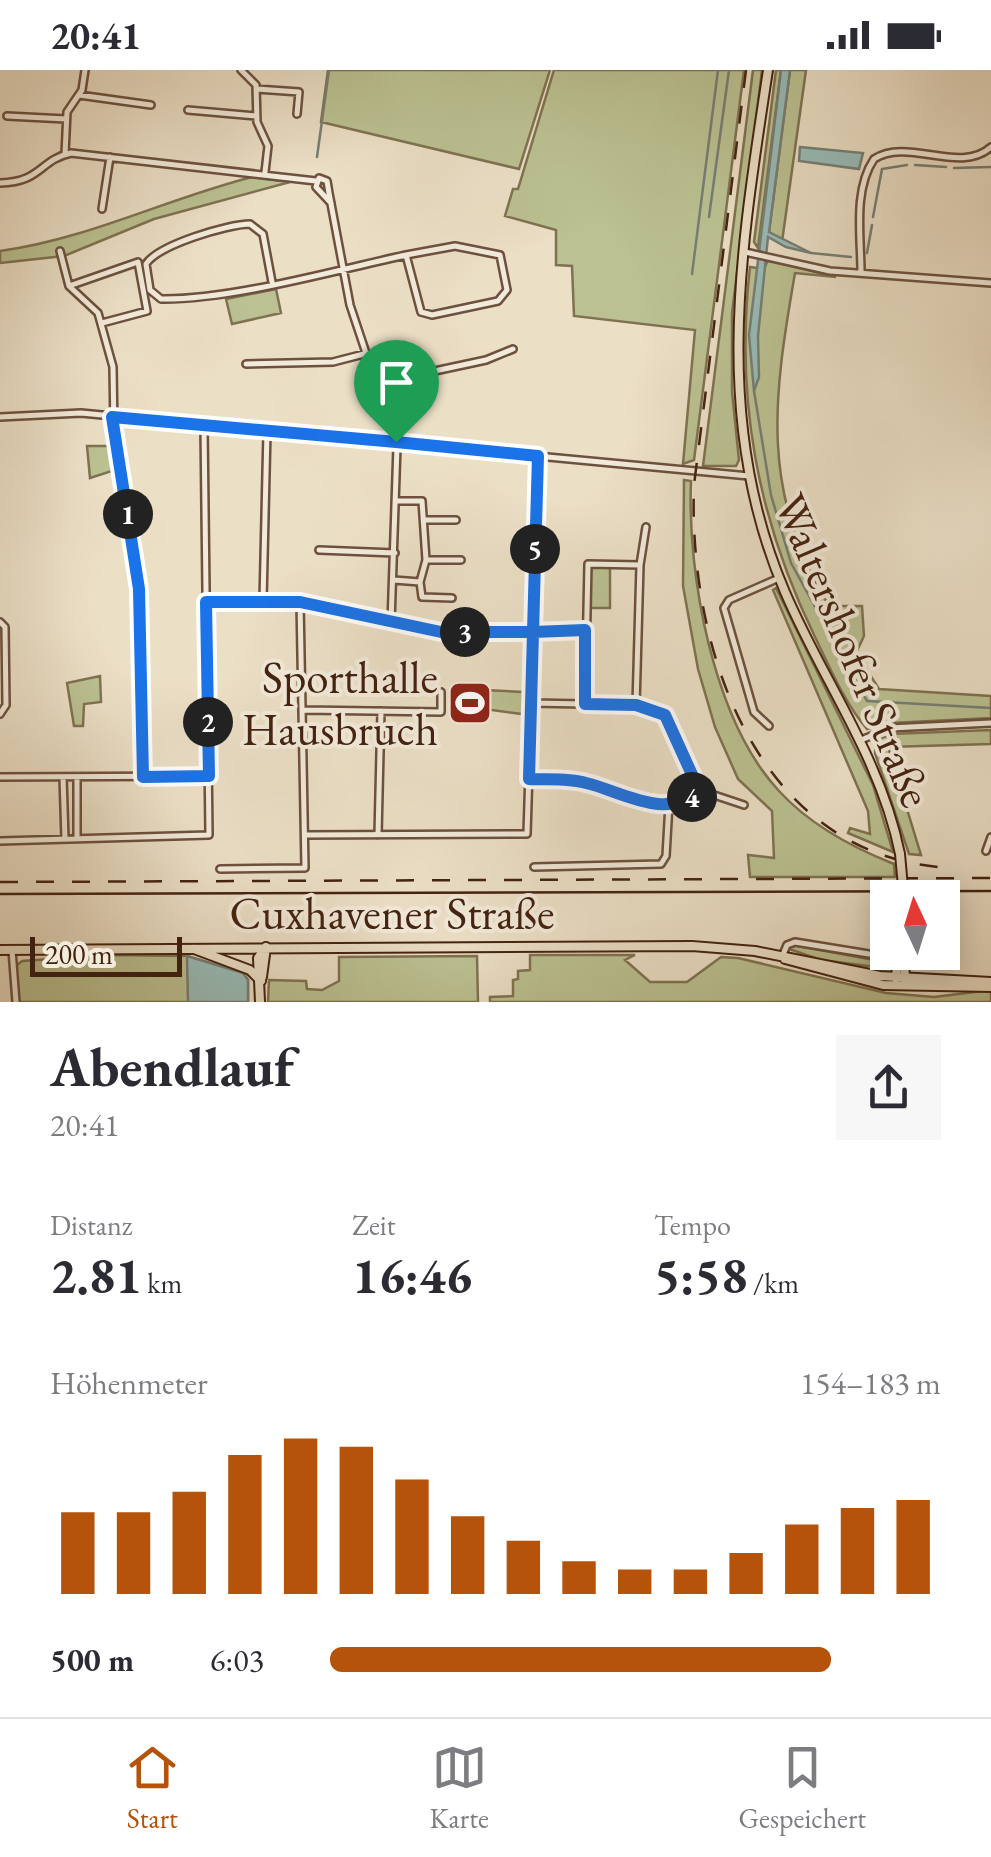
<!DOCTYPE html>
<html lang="de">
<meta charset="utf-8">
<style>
body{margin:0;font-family:"EB Garamond",serif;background:#f7f7f7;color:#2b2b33;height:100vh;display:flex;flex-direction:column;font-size:38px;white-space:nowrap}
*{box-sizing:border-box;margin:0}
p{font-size:32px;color:#7c7c81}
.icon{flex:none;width:55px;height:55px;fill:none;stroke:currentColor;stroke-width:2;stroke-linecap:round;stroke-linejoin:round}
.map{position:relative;height:932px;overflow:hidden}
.side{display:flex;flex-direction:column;background:#fff;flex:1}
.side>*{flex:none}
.needle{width:65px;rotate:356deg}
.buttons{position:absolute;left:870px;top:810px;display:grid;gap:20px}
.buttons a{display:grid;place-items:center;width:90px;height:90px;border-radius:0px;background:#fff;box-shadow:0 5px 25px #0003;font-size:50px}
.scale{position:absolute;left:30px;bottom:25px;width:152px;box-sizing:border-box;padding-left:10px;border:5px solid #432210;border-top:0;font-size:28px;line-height:35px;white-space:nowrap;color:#432210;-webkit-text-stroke:8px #f2eada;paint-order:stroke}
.pin{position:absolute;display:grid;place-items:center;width:85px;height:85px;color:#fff;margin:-102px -42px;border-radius:50% 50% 50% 0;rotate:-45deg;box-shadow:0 0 10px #0007}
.pin .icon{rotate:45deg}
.km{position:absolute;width:50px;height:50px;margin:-25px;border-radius:50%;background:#222;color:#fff;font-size:28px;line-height:50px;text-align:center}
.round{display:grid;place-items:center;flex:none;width:105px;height:105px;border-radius:0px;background:#f7f7f7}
.head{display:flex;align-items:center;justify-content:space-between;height:170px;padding:0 50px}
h1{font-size:55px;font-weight:700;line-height:75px}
.figures{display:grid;grid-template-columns:repeat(3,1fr);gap:15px;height:170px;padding:10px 50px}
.figures div{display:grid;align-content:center}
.figures b{font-size:50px;font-weight:700}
.figures small{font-size:28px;font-weight:400}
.figures p{font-size:28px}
.chart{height:280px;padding:20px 50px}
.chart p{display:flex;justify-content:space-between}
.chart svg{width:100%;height:180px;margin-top:10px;stroke:#b45309;stroke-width:6}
ul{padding:0 50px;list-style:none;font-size:32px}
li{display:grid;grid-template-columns:160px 120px 1fr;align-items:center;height:75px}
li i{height:25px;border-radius:12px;background:#b45309}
.status{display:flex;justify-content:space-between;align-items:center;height:70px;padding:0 50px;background:#fff;direction:ltr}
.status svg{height:28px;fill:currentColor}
.menu{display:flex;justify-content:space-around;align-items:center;height:140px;border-top:2px solid #e1e1e2;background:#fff;font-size:28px;color:#7c7c81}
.menu a{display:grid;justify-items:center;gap:5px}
.menu .active{color:#b45309}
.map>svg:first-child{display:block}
</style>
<div class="status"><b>20:41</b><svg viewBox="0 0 49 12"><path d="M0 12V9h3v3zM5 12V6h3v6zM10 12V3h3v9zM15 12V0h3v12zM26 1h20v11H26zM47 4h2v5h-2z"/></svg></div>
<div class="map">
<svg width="991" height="932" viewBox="0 0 991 932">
<rect width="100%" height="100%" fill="#ebdfc6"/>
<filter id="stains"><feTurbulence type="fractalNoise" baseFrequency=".002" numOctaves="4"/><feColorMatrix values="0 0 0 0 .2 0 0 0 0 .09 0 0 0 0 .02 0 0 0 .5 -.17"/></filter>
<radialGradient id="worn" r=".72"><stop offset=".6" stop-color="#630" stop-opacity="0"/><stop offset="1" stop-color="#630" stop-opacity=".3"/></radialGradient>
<path fill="#bbc192" stroke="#7f7251" stroke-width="2.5" d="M328 0H550L519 99 321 52Z
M554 0H744L694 390 683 394 695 260 574 246 572 196 556 195V160L505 146 513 119H518Z
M753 0H762L732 243V322L739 390 736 396H703Z
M776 0H781L758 178 754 172Z
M790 0H806L782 172 769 162Z
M252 107 290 112 154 149 64 186 0 193V181C88 169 166 129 252 107Z
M768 190 836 207 795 203C773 330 760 420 829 536H862L864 566 856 583 879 619 991 626V648L890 653 867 659C845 634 830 598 815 567 757 448 735 328 750 197L764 199Z
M276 219 281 243 232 254 226 229Z
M87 376H111L115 400 90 408Z
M684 410 691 411C687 504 713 650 779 721 810 755 851 777 894 794L895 807H750L748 785 774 788 772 741 738 709 715 657 698 599 683 516Z
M589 495 610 496V538H587Z
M776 518 873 715 893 782 848 763 850 758 870 764 868 741 773 520Z
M100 606 101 632 84 634 83 656H74L67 613Z
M484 620 523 622 522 644 484 639Z
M991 660V674L888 677 921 785 909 784 875 683 876 670 891 664Z
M887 831 891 883 884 898 821 890 789 879 793 875 880 891 885 883 876 877Z
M530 885H635L625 890 650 912H687L721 887 738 888 886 923 934 927 991 920V932H490V927L513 926V910L518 909V901L530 900Z
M187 886 243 903 248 910V932H19L16 896 22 891 108 885Z
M477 886 478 932H268L269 910 306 911 307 919 322 920 339 911V887Z"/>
<path fill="#98bcb8" stroke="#767e75" stroke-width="2.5" d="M781 0H790L769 162 811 183 786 177 768 167 758 266 759 307 754 321 749 265Z
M800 77 863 83 859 99 799 91Z
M187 886 243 903 248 910V932H188Z"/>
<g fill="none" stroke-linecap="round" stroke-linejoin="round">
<path stroke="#767e75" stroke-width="2.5" d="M317 87 329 0
M915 95 946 97
M954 98 991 97
M709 147 729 0
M873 147 882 99 907 95
M811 183 851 187
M867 183 872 155
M692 204 718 0
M754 321 771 425 791 493 867 631 991 638"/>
<defs>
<path id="minor" d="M241 0 256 15 257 52 268 76 265 102
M257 19 299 22 297 44
M79 25 151 35
M188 40 256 46
M7 46 66 49
M65 84 67 42 82 20 85 0
M0 113C42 112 39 90 71 83L316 111
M331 133 316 117 319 108 327 111 329 123 350 235 397 376 391 553
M102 139 110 87
M60 181 69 216 98 243 113 297 114 360 139 519 143 707
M745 182 830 201 991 213
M861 202C861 167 853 120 874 89 908 67 960 105 991 77
M272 212 263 164 250 154C228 154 158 175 146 194L150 220 161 229C231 230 336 200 406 185L421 242 432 245 498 231 507 220 500 185 455 176 406 185
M69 216 138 192 147 241 102 253
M246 294 333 292 364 284
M374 314 486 290 513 279
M0 347 81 343 749 406
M397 431H422L426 490 420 512
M426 450H456
M319 480 395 483
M426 490H461
M640 495 646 457
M394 510 420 512 422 527 452 528
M263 531 267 361
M206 532H300L441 562 585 560
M0 552 5 557 6 635 0 644
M532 633 636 635 665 645 699 720 744 735
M585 634 588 494 640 495 636 635
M304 640 441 642V622
M769 656 754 642 724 538 729 530 779 508
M861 670 890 658 991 653
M0 707 209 706
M63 707 65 769
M77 707V769
M529 709C547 710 568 709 585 713 620 720 667 753 698 721
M305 765 527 764 539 387
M378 765 381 641
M0 771 209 765 204 357
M986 781 991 767
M534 797 661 794 666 786 669 734
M220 799 305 798 300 532
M12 880 16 932
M782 887 787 875 795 872 875 885"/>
<path id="major" d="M768 0C741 178 711 350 785 522 823 611 881 688 900 784
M194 879 250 900 261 911
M0 880 692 876 755 881 880 906 991 912
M904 882 905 909
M785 889 883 915 991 917
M262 907 266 877
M896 908 898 882
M260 932 258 888 266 877"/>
</defs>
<use href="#minor" stroke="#6d513e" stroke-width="10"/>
<use href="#major" stroke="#432210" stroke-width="12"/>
<use href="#minor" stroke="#f2eada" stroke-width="5"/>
<use href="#major" stroke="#ebdfc6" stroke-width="8"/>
<path stroke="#432210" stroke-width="2.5" d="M0 824 991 821"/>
<path stroke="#432210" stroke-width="2.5" stroke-dasharray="18 18" stroke-linecap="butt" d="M746 0 694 415C688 576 754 779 938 797
M0 812 991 808"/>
<defs>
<path id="major-bridge" d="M900 784 904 828"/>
</defs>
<use href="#major-bridge" stroke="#432210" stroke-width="12" stroke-linecap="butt"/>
<use href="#major-bridge" stroke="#ebdfc6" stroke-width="8"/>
</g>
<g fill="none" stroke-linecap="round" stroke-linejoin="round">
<defs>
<path id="route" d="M396 372 112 347 139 519 143 707 209 706 206 532H300L441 562H533L529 709C547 710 568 708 586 713 621 721 667 752 699 720L665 645 636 635 585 634V560L533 562 538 386 396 372"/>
</defs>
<use href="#route" stroke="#fff" stroke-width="20"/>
<use href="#route" stroke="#1a73e8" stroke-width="12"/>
</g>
<defs>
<symbol id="stadium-square" viewBox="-11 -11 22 22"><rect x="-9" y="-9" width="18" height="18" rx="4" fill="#8f2418" stroke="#f2eada"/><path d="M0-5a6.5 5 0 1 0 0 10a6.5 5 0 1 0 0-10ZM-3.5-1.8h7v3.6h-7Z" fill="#fff"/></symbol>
</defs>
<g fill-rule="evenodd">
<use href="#stadium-square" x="445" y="608" width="50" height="50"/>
</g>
<g text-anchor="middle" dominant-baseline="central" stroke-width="8" stroke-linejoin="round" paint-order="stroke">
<g font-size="45" fill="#432210" stroke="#f2eada">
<text transform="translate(854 580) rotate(67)">Waltershofer Straße</text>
<text x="392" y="843">Cuxhavener Straße</text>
</g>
<g font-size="45" fill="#432210" stroke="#f2eada" text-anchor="end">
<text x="438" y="607">Sporthalle<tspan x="438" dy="52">Hausbruch</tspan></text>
</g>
</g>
<rect width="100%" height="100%" filter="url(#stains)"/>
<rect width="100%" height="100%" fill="url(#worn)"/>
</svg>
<div class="buttons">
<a><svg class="needle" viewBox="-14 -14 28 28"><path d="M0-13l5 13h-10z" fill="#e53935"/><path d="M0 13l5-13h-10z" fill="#7c7c81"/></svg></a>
</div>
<div class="scale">200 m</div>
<div class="pin" style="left:396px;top:372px;background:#1e9e55"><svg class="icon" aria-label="arrive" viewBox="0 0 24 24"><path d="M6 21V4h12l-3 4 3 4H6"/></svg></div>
<b class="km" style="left:128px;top:444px">1</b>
<b class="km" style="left:208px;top:652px">2</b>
<b class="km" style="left:465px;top:562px">3</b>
<b class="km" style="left:692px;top:727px">4</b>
<b class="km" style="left:535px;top:479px">5</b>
</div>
<section class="side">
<div class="head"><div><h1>Abendlauf</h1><p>20:41</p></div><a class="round"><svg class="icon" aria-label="share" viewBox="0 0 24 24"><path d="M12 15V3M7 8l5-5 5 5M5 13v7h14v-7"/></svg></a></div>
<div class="figures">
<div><p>Distanz</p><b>2.81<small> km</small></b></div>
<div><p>Zeit</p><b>16:46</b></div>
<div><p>Tempo</p><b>5:58<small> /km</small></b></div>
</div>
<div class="chart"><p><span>Höhenmeter</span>154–183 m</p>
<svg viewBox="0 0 160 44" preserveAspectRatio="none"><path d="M5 44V24M15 44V24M25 44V19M35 44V10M45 44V6M55 44V8M65 44V16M75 44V25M85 44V31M95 44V36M105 44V38M115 44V38M125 44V34M135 44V27M145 44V23M155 44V21"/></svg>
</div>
<ul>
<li><b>500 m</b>6:03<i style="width:82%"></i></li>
</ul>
</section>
<nav class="menu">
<a class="active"><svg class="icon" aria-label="home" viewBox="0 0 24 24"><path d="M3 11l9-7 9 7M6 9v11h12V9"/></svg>Start</a>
<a><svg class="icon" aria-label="map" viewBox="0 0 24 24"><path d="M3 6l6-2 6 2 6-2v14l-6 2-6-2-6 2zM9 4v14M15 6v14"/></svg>Karte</a>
<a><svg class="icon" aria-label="saved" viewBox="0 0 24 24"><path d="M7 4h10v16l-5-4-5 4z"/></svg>Gespeichert</a>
</nav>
